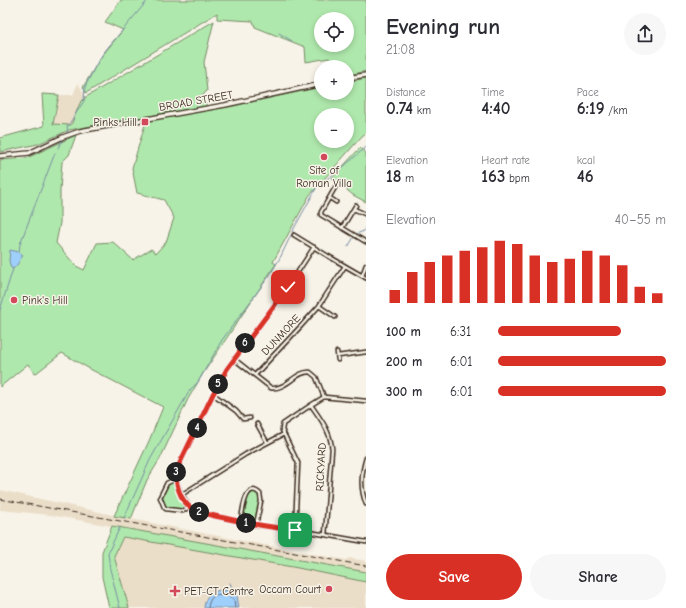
<!DOCTYPE html>
<meta charset="utf-8">
<style>
body{margin:0;font-family:"Comic Neue",sans-serif;background:#f7f7f7;color:#2b2b33;height:100vh;display:flex;flex-direction:column;font-size:15px;white-space:nowrap}
*{box-sizing:border-box;margin:0}
p{font-size:13px;color:#7c7c81}
.icon{flex:none;width:22px;height:22px;fill:none;stroke:currentColor;stroke-width:2;stroke-linecap:round;stroke-linejoin:round}
.map{position:relative;flex:1;overflow:hidden}
.panel{display:flex;flex-direction:column;background:#fff;width:320px}
.panel>*{flex:none}
.buttons{position:absolute;left:314px;top:12px;display:grid;gap:8px}
.buttons a{display:grid;place-items:center;width:40px;height:40px;border-radius:50%;background:#fff;box-shadow:0 2px 6px #0003;font-size:20px}
.pin{position:absolute;display:grid;place-items:center;width:34px;height:34px;color:#fff;margin:-17px;border-radius:8px;box-shadow:0 2px 6px #0006}
.km{position:absolute;width:20px;height:20px;margin:-10px;border-radius:50%;background:#222;color:#fff;font-size:11px;line-height:20px;text-align:center}
.round{display:grid;place-items:center;flex:none;width:42px;height:42px;border-radius:21px;background:#f7f7f7}
.overview{display:flex;align-items:center;justify-content:space-between;height:68px;padding:0 20px}
h1{font-size:22px;font-weight:700;line-height:30px}
.metrics{display:grid;grid-template-columns:repeat(3,1fr);gap:6px;height:68px;padding:4px 20px}
.metrics div{display:grid;align-content:center}
.metrics b{font-size:17px;font-weight:700}
.metrics small{font-size:11px;font-weight:400}
.metrics p{font-size:11px}
.chart{height:112px;padding:8px 20px}
.chart p{display:flex;justify-content:space-between}
.chart svg{width:100%;height:72px;margin-top:4px;stroke:#d93025;stroke-width:6}
.cta{display:flex;gap:8px;margin-top:auto;padding:8px 20px}
.cta a{flex:1;height:46px;border-radius:24px;background:#d93025;color:#fff;font-size:16px;font-weight:700;line-height:46px;text-align:center}
.cta a+a{background:#f7f7f7;color:#2b2b33}
ul{padding:0 20px;list-style:none;font-size:13px}
li{display:grid;grid-template-columns:64px 48px 1fr;align-items:center;height:30px}
li i{height:10px;border-radius:5px;background:#d93025}
main{display:flex;flex:1;min-height:0}
.map>svg:first-child{display:block}
</style>
<main>
<div class="map">
<svg width="366" height="608" viewBox="0 0 366 608">
<rect width="100%" height="100%" fill="#f7f3e8"/>
<filter id="ink" filterUnits="userSpaceOnUse"><feTurbulence type="fractalNoise" baseFrequency=".025" numOctaves="2"/><feDisplacementMap in="SourceGraphic" scale="8" xChannelSelector="R" yChannelSelector="G"/><feConvolveMatrix kernelMatrix="1 2 1 2 8 2 1 2 1" color-interpolation-filters="sRGB"/></filter>
<g filter="url(#ink)">
<path fill="#ebdec9" d="M78 83 86 97 80 103 71 125 52 124 59 95H73Z
M0 490 131 519 254 543 346 560 349 558 366 561V608H129L114 556 127 529 51 515 0 510Z"/>
<path fill="#afe8ac" stroke="#758965" fill-rule="evenodd" d="M121 0H366V71L347 76V67H331L329 58 306 62 305 47 255 27 253 21 217 19V13L86 93 83 87 101 57 123 30 105 22ZM321 19H347V45H321Z
M214 21 204 62 207 91 201 97 207 106 69 130 38 144 0 152V138L44 126 42 94 59 95 53 124 71 125 80 103 86 97Z
M366 78V133L362 136 309 196 273 262 276 264 204 372 188 399 160 459 147 480 131 519 114 516 149 441 163 407 90 369 62 353 35 374 28 364 0 387V160L27 158 76 135 69 155 62 162 60 190V223L56 243 76 266 84 270 97 243 113 242 133 260 151 249 156 253 166 242 174 218 164 200 137 193 132 168 146 121 233 106 321 87V93H347V82ZM321 115H347V141H321Z
M360 148 366 153V202L353 195 332 178Z
M173 482 186 506 184 510 167 507 162 499 168 485Z
M256 492 259 495 260 500 255 522 243 519 248 497 251 493Z
M112 526 366 572V582L298 568 123 537 114 556 129 608H109L102 577V552Z"/>
<path fill="#9fcffb" stroke="#778da3" d="M10 250 19 252 23 255 17 265 13 269 11 268 9 261Z
M223 590 230 591 237 596 239 608H204C205 595 211 591 223 590Z"/>
<g fill="none" stroke-linecap="round" stroke-linejoin="round">
<path stroke="#636c76" stroke-width="1" d="M208 608C210 591 222 592 234 599L235 608"/>
<path stroke="#778da3" stroke-width="1" d="M279 33 292 41
M66 134 68 131 67 127 84 101 85 87 96 65 104 52 148 0
M58 148 63 139
M292 232 318 185 334 174 337 170 342 168 366 147
M356 234 364 231 366 225
M348 247 354 237
M19 252 20 244 55 153
M0 310 13 269
M124 518 150 460 190 390 198 382 222 340 270 275 281 256 291 235
M120 527 108 553 110 569 120 608
M230 583 233 590 232 593"/>
<defs>
<path id="minor" d="M336 186 321 212V215L366 242
M330 198 336 202
M354 209 365 214
M342 228 356 205
M294 235 328 256 366 278
M314 247 288 287 227 369 213 394 177 469 176 479 179 489 189 507 197 512 256 525 309 532 366 542
M362 276 366 265
M319 306 335 317
M337 352 338 360
M338 356 366 352
M234 359 271 388C286 390 296 371 310 372L316 377 324 397
M255 375 301 326 319 306 345 266
M213 394 236 411 243 419 250 418
M311 405C321 420 330 430 332 449L325 535
M257 424 267 442
M366 458C361 475 360 488 366 504
M176 479 167 483 160 497 164 507 166 509 183 511 189 507
M181 495 246 454 284 434
M241 522C242 514 245 479 260 494L261 501 256 525
M295 530 298 463 284 434 282 430 283 424 311 405 324 397 366 401"/>
<path id="tertiary" d="M347 78 366 75
M0 156 29 153 63 137 80 131 225 105 321 84"/>
</defs>
<use href="#minor" stroke="#3b2a1e" stroke-width="5.5"/>
<use href="#tertiary" stroke="#3b2a1e" stroke-width="6"/>
<use href="#minor" stroke="#f7f3e8" stroke-width="2.5"/>
<use href="#tertiary" stroke="#f7f3e8" stroke-width="3.5"/>
<path stroke="#3b2a1e" stroke-width="1" stroke-dasharray="6 3" stroke-linecap="butt" d="M0 499 366 566"/>
</g>
</g>
<g fill="none" stroke-linecap="round" stroke-linejoin="round" filter="url(#ink)">
<defs>
<path id="route" d="M288 287 227 369 213 394 177 469C174 482 180 500 191 508 198 513 207 514 215 516 241 522 267 527 295 530"/>
</defs>
<use href="#route" stroke="#fff" stroke-width="8"/>
<use href="#route" stroke="#d93025" stroke-width="5"/>
</g>
<g fill="#d1495b" stroke="#f7f3e8" stroke-width="1.5">
<rect x="141" y="118" width="8" height="8" rx="2"/>
<circle cx="324" cy="157" r="4"/>
<circle cx="14" cy="300" r="4"/>
<circle cx="329" cy="589" r="4"/>
<path d="M173 585h4v4h4v4h-4v4h-4v-4h-4v-4h4z"/>
</g>
<g text-anchor="middle" dominant-baseline="central" stroke-width="3" stroke-linejoin="round" paint-order="stroke">
<g font-size="11" fill="#3b2a1e" stroke="#f7f3e8">
<text transform="translate(196 101) rotate(-10)">BROAD STREET</text>
<text transform="translate(281 335) rotate(-47)">DUNMORE</text>
<text transform="translate(321 467) rotate(-87)">RICKYARD</text>
</g>
<g font-size="11" fill="#3b2a1e" stroke="#f7f3e8" text-anchor="end">
<text x="137" y="122">Pinks Hill</text>
<text x="324" y="170" text-anchor="middle">Site of<tspan x="324" dy="13">Roman Villa</tspan></text>
<text x="22" y="300" text-anchor="start">Pink's Hill</text>
<text x="321" y="589">Occam Court</text>
<text x="184" y="591" text-anchor="start">PET-CT Centre</text>
</g>
</g>
</svg>
<div class="buttons">
<a><svg class="icon" aria-label="locate" viewBox="0 0 24 24"><circle cx="12" cy="12" r="6"/><path d="M12 2v4M12 18v4M2 12h4M18 12h4"/></svg></a>
<a>+</a>
<a>−</a>
</div>
<div class="pin" style="left:295px;top:530px;background:#1e9e55"><svg class="icon" aria-label="arrive" viewBox="0 0 24 24"><path d="M6 21V4h12l-3 4 3 4H6"/></svg></div>
<div class="pin" style="left:288px;top:287px;background:#d93025"><svg class="icon" aria-label="check" viewBox="0 0 24 24"><path d="M5 12l5 5 9-10"/></svg></div>
<b class="km" style="left:246px;top:523px">1</b>
<b class="km" style="left:199px;top:512px">2</b>
<b class="km" style="left:176px;top:472px">3</b>
<b class="km" style="left:197px;top:428px">4</b>
<b class="km" style="left:218px;top:384px">5</b>
<b class="km" style="left:245px;top:343px">6</b>
</div>
<section class="panel">
<div class="overview"><div><h1>Evening run</h1><p>21:08</p></div><a class="round"><svg class="icon" aria-label="share" viewBox="0 0 24 24"><path d="M12 15V3M7 8l5-5 5 5M5 13v7h14v-7"/></svg></a></div>
<div class="metrics">
<div><p>Distance</p><b>0.74<small> km</small></b></div>
<div><p>Time</p><b>4:40</b></div>
<div><p>Pace</p><b>6:19<small> /km</small></b></div>
</div>
<div class="metrics">
<div><p>Elevation</p><b>18<small> m</small></b></div>
<div><p>Heart rate</p><b>163<small> bpm</small></b></div>
<div><p>kcal</p><b>46</b></div>
</div>
<div class="chart"><p><span>Elevation</span>40–55 m</p>
<svg viewBox="0 0 160 44" preserveAspectRatio="none"><path d="M5 44V36M15 44V25M25 44V19M35 44V15M45 44V12M55 44V10M65 44V6M75 44V8M85 44V15M95 44V19M105 44V17M115 44V12M125 44V15M135 44V21M145 44V34M155 44V38"/></svg>
</div>
<ul>
<li><b>100 m</b>6:31<i style="width:73%"></i></li>
<li><b>200 m</b>6:01<i style="width:100%"></i></li>
<li><b>300 m</b>6:01<i style="width:100%"></i></li>
</ul>
<div class="cta"><a>Save</a><a>Share</a></div>
</section>
</main>
